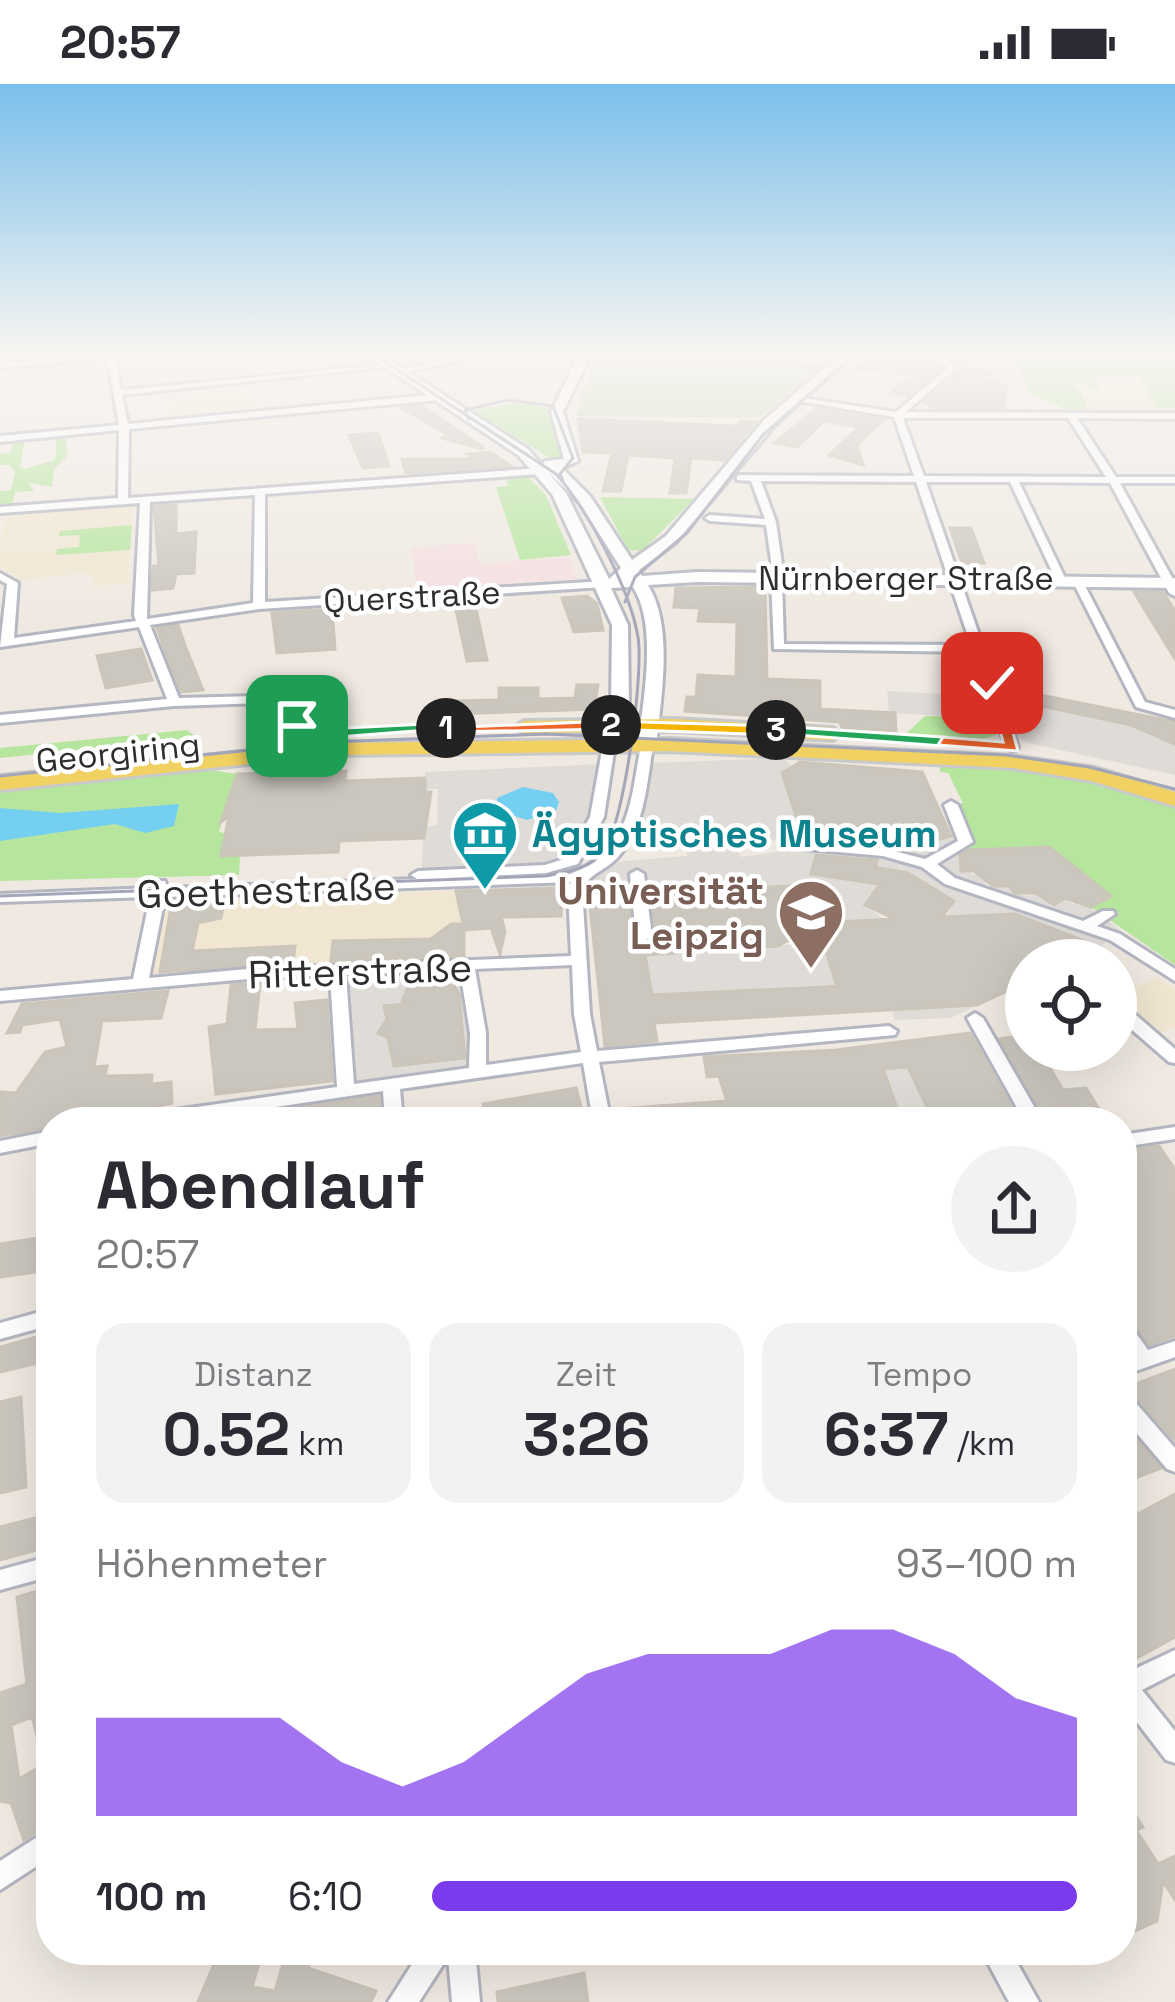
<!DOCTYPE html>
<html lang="de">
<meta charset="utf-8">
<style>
body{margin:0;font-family:"Space Grotesk",sans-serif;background:#f2f2f3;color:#2b2b33;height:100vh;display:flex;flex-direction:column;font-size:45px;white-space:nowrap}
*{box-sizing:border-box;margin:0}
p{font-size:39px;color:#7c7c81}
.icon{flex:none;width:66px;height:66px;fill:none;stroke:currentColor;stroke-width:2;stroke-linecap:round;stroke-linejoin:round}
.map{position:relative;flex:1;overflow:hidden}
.panel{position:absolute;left:36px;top:1023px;width:1101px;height:858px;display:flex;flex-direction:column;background:#fff;border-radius:48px;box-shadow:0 12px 48px #0002}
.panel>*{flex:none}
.fabs{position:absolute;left:1005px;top:855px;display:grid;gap:24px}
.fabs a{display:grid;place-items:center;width:132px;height:132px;border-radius:50%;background:#fff;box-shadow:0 12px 48px #0002;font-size:60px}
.pin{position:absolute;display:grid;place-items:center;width:102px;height:102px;color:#fff;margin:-51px;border-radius:24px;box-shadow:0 6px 18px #0006}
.km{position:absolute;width:60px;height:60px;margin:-30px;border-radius:50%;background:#222;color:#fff;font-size:33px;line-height:60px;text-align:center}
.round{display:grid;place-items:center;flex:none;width:126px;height:126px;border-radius:63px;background:#f2f2f3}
.overview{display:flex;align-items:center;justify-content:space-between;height:204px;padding:0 60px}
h1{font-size:66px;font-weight:700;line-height:90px}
.stats{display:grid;grid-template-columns:repeat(3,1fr);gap:18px;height:204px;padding:12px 60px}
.stats div{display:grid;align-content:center;border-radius:30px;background:#f2f2f3;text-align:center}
.stats b{font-size:60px;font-weight:700}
.stats small{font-size:33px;font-weight:400}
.stats p{font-size:33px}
.chart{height:336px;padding:24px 60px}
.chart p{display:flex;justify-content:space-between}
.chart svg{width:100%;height:216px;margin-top:12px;fill:#7c3aed;opacity:.7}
ul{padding:0 60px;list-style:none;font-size:39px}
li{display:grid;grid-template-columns:192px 144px 1fr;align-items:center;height:90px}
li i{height:30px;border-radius:15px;background:#7c3aed}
.status{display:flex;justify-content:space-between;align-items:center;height:84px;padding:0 60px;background:#fff;direction:ltr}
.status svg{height:33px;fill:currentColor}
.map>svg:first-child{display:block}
</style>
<div class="status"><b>20:57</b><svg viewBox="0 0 49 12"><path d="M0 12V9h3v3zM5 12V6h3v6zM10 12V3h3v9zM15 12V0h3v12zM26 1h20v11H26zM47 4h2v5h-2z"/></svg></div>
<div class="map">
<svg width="1175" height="1918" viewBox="0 0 1175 1918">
<rect width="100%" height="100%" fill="#efe9e1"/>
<path fill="#f0e6d1" d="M1072 292H1139L1158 324 1087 323Z
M249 308 256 325 175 333 171 315Z
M133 422 128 499 93 502 94 493 84 489 22 496 0 482V455L9 429Z
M456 807 467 883 140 900 155 821 174 815Z
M1158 893 1175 905V943L1153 953 1116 923V911Z"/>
<path fill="#f5dfe0" d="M475 459 480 479 570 473 577 495 417 505 411 463Z"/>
<path fill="#b6e59e" d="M1011 270 1175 273V324H1158L1138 292H1095L1099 306 1074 295 1087 323 1072 328 1031 309Z
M523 319 548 324 562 373 550 374 472 326Z
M66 352 67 372 54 385 52 403 28 399 34 407 15 408 12 422H0V407L11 406 15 389 10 381H0V370L11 368 12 357 24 359 20 384 25 385 55 376 57 353Z
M527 392 546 411 571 471 520 476 496 403 508 402 506 393Z
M600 413 694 415 642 467 628 466Z
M132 441 130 466 56 471 57 465 79 463 80 451 59 452 60 447Z
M963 622 990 623 996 651 980 656 907 649 925 632 965 633Z
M187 646 196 653 0 674V664Z
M939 677C1020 684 1098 692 1175 722V881L1091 823 1110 812 1049 763 968 766 952 722 963 719 948 689 940 688Z
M203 680 204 685 237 690 219 748 225 749 221 772 240 771 239 791 0 797V704Z"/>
<path fill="#c8d9b8" d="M597 270 827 280 759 334 576 332Z"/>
<path fill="#dfdcd8" d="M962 598 983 599 990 623 964 622 965 633 889 629 887 607 961 611Z
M1004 615 1125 639 1175 657V691L1028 659 1018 653Z
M785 674 793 686 782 690 795 732 809 734 816 753 881 762 888 757 897 766 961 750 968 766 959 767 961 787 985 793 986 802H1010L1014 809 1028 812 1036 809 1054 821 1065 814 1073 820 1082 817 1121 847 1100 863 1015 830 947 833 953 818 903 785H875L877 775 818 767 811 790 885 801 869 811 873 815 866 821 884 836 827 839 817 810H805L795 801 632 812V804H532V800L595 789 613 778 687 772 686 765 736 763 741 773 782 767 778 756 645 767 627 758 648 679Z
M602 680 592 732 573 773 539 783H442L421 789 424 743 437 741 438 705H425V688Z
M639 851H654L658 871 823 858 977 921 951 934 895 936 881 900 652 911Z
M467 883 477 987 346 1005 338 888Z
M913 982 914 995 934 1038H902L883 985Z"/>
<path fill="#75cff0" d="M523 703 553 709 559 718 556 727 527 736 498 727 497 714Z
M179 720 174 742 145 749 115 740 0 757V724L60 729Z"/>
<path fill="#cbc7bf" stroke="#cbc5ba" stroke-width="3" fill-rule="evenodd" d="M874 270 906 272 941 284 907 312 891 309 913 290 857 285Z
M964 284 993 288 986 295 1007 302 1004 324H935L924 319Z
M422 322 483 363 482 365 442 354 448 351 402 324Z
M816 325 883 336 857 361 863 381 829 371 859 343 824 337 797 363 774 359Z
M578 335 736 342 741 337 756 338 724 376 691 374 686 409H670L675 374 628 371 621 407H603L612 369 583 368Z
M378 349 389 382 363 384 349 351Z
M490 368 511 382 406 389 402 375H475L467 370Z
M176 421V450L196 448 194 489 176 490 173 504 152 506 153 482H159L154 422Z
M950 444H971L984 479H962Z
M765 503 767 595 820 597V625L895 629 896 647 842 644 840 638 685 627 687 613H696L698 591 736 593 737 538 698 537 700 524 674 523 676 504Z
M1134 508H1163L1175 527V575Z
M587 512 597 520 603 546 574 548 562 514Z
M475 520 487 576 467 577 455 521Z
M332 525 335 565 277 569 272 529Z
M178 541 186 564 203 606 181 608 166 570 157 544Z
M141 565 152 596 106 604 97 572Z
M577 601H598L594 625 451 630V617L499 616V604H538V615L575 614Z
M1035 610 1175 638V660L1131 641 1033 620Z
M800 678 922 688 951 752 903 765 816 753 809 734 796 732 782 689Z
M346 687 345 697 425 694V708H431L424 754 339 757 338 768 221 772 229 732 221 738 237 690Z
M1049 763 1111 812 1091 823 1065 814 1054 821 1036 809H1014L1010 802H993L974 787H961L960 771 968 766Z
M816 771 877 776 876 784 906 788 954 817 942 833 1015 830 1100 863 1072 876H1026V898L977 921 654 939 657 957 605 962 588 804H627L632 852 646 861 656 851 651 809 791 802 801 849 778 862 645 871 652 911 825 903 837 902 817 839 895 835 865 821 880 800 811 790Z
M562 804 561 832 501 833 505 847 500 870 491 844 464 846V872L331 877 333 857 431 855 451 840H463L456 807Z
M225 815 221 834 198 839 192 867 295 862 293 879 160 888 172 817Z
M428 892 427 899 454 902 459 910 465 974 394 982 388 954 378 949 387 935 384 922 407 920 402 917 410 900Z
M260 899 255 946 298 945 295 919 327 916 332 997 216 1010 209 943 227 940 231 901Z
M168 907 161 934 102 937 94 983 107 982 105 992 152 991 151 1000 171 998 172 1019 87 1038H51V1043L0 1052V1008L16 1009 45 968 67 963 60 935 22 941 20 948 7 949 22 920Z
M970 949 1020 1038H934L908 983 883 985 902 1038H619L616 1025 727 1017 719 992 707 993 704 973 836 966Z
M1026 951V966H1039L1063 1006 1086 1004 1107 1038H1047L1000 955Z
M576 1004 585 1038H542L532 1028 488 1036 483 1020Z
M379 1012 380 1038 367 1033 249 1038V1031Z
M1159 1062 1175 1086V1252L1150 1261 1122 1230V1067Z
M51 1152V1186L0 1193V1160Z
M51 1249V1276L0 1288V1263Z
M1175 1285V1357L1132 1308 1122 1305Z
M21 1313 26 1403 0 1409V1318Z
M1122 1339 1161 1384 1122 1399Z
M1175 1410V1553L1122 1582V1411L1138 1430Z
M51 1430V1462L0 1476V1443Z
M51 1503V1540L37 1544 45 1592 51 1590V1738L24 1756 11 1719 0 1717V1609L27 1600 17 1513ZM32 1633 44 1680 19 1695 11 1641Z
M1130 1723 1143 1743 1136 1746 1158 1780 1175 1772V1816L1163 1797 1157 1837 1126 1851 1122 1727Z
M209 1866H263L252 1903 275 1907 287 1866H312L308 1884 376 1907 371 1918H198L214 1880 197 1873Z
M584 1889 588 1918H498L497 1908Z"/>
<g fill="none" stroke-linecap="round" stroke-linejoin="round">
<defs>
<path id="street" d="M96 270H120L115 274 121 306 390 280 394 282 122 311 128 340 438 310 442 313 438 316 129 345 128 414 540 384 545 387 540 390 265 410V518L604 497 609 500 604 503 259 525 150 541 179 614 300 611 305 651 299 655 293 651 290 618 174 622 0 639V631L167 615 139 543 0 563 7 500 0 496V489L18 499 14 554 136 537 134 531 140 419 0 429V423L118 414 119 346 0 358V352L119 341 107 274 0 284V280ZM255 411 253 519 147 535 150 418Z
M471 270H490L397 290 393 287Z
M910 270H925L960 281 906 328 1175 329V335L1077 334 1116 393H1175V399H1120L1175 499V512L1169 509 1110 399 1019 398 1066 496 1061 499 1056 496 1010 398H926L1018 663 1017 666 1012 667 1006 663 974 568 774 565 771 494 773 491 766 441 710 437 705 434 710 431 765 435 751 397 737 396V392L740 391 914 392 894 333 792 316 796 313 896 328 950 282ZM903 334H1068L1106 393 924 392ZM761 397 916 398 971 561 784 560 782 497 784 494 776 438Z
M1077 493 1082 496 1145 618 1175 626V634L1136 623 1072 496Z
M609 657 615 661 604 733 578 780 546 789 445 794 570 790C631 766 630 718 641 661L647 657 652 658 653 661C647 699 645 743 618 773 606 786 591 789 582 804L590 930 597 967 889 942 897 947 895 951 599 978 611 1038H593L583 979 400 1005 403 1038H385L383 1007 174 1038H124L133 1032 337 1003 330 891 248 895 0 917V907L133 895 150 813 0 818V810L152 804 155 797H165L167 804 417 795 411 791 418 787 545 781 567 774 590 733 603 661ZM571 798 568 804 571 872 248 885 149 894 165 813ZM572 881 574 930 581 968 486 981V949L475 885ZM460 886 470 949 469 984 354 1000 346 891Z
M951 717 958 721 973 758 937 780 955 794 1083 837 1103 827H1113L1115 830 1097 842 1120 850 1175 885V897L1110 856 945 800 922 783 883 772 805 765 798 761 805 757 882 764 925 775 958 757 944 721Z
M637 786 644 790 652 852 644 857 636 852 630 790Z
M1116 918 1122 919 1175 965V979L1169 978 1116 932Z
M975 929 983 934 1043 1038H1025L967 934Z
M1175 1043V1055L1122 1063V1051Z
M51 1047V1059L0 1069V1057Z
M51 1225V1241L0 1255V1239Z
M1122 1236 1129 1239 1148 1266 1175 1257V1273L1122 1292V1276L1130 1273 1122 1260Z
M1122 1309 1129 1311 1175 1364V1388L1167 1385 1122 1332Z
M51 1472V1492L0 1506V1486Z
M1175 1566V1589L1142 1606 1175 1647V1679L1166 1676 1122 1619V1591Z
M51 1744V1773L0 1806V1777Z
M421 1866H475L480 1918H452L448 1873 419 1918H388Z
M981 1866H1010L1039 1918H1009Z"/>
<path id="secondary" d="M365 270H380L528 365 542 381 545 377 564 375 551 328 579 270H591L563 328 578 377 562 384 590 412 632 476 666 452 765 335 841 270H855L775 341 676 458 639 486 642 492 697 488 1175 494V504L697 498 648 501C674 542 661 615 656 661L647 667 638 661C643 617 658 542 633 503L611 504 628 541 629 621 618 661 609 667 602 665 600 661 611 621 612 541 552 410 518 371ZM548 388 579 418 621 484 609 495 566 409Z"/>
<path id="primary" d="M673 635 833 644 843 650 833 656 673 647 524 649 514 643 524 637Z
M670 655 1013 672 1095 684 1175 708V722L1092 697 1013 684 670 667 336 671 0 706V692L336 659Z"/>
</defs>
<use href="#street" stroke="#b4b7c1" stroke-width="6"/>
<use href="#secondary" stroke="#b4b7c1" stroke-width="6"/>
<use href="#primary" stroke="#c9c9c9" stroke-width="6"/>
<use href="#street" fill="#fff" fill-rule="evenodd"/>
<use href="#secondary" fill="#fff" fill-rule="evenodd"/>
<use href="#primary" fill="#f2d163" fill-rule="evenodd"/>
<path stroke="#a3a6b8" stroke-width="3" d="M469 335 465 326 508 316 553 322 573 374 560 390 563 397
M625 518 635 493 687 449 763 351 855 270
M0 692 327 658 546 650 1006 671 1089 683 1175 705
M0 812 545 792C565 788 589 786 603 768 624 742 644 589 638 553 630 505 588 426 556 390L373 270"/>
</g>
<linearGradient id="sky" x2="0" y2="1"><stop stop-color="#7abfeb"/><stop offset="0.5" stop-color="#f8f5f2"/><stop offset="1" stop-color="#f8f5f2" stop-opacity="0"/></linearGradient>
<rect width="1175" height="539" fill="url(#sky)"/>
<path fill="#22a559" stroke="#fff" stroke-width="3" d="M292 639H303L306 646 446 639 454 644 299 656 291 651Z"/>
<path fill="#f0652b" stroke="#fff" stroke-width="3" d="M611 637 616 645 446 648 439 644Z"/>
<path fill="#f5b400" stroke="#fff" stroke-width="3" d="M611 637 776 642 783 646 776 651 606 645Z"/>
<path fill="#22a559" stroke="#fff" stroke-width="3" d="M776 642 943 653 951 658 943 662 770 649Z"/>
<path fill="#f0652b" stroke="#fff" stroke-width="3" d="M992 612 1004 616 1018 667 938 661 943 653 1003 658Z"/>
<defs>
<symbol id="museum-pin" viewBox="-11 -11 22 30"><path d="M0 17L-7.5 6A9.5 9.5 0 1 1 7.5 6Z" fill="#0f9aa8" stroke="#fff"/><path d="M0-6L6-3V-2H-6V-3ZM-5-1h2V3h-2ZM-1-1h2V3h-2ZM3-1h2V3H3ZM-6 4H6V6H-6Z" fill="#fff"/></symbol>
<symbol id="university-pin" viewBox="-11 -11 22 30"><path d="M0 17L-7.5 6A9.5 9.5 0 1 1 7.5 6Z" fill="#8d6e63" stroke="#fff"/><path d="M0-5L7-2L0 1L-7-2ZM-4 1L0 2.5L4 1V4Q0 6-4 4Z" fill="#fff"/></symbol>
</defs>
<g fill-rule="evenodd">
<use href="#museum-pin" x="447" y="711" width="76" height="104"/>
<use href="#university-pin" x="773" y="790" width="76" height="104"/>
</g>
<g text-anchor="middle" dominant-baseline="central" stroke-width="9" stroke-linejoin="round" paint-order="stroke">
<g font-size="33" fill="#2e2e2e" stroke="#fff">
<text x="906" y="495">Nürnberger Straße</text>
<text transform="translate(412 513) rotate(-3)">Querstraße</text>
<text transform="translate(118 669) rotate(-6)">Georgiring</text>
</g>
<g font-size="39" font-weight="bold" fill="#0d838f" stroke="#fff" text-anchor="start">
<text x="532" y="749">Ägyptisches Museum</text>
</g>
<g font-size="39" fill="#2e2e2e" stroke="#fff">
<text transform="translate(266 806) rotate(-2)">Goethestraße</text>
<text transform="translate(360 887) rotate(-2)">Ritterstraße</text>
</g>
<g font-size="39" font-weight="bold" fill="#785e54" stroke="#fff" text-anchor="end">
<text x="764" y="806">Universität<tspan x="764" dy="45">Leipzig</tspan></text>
</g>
</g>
</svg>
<div class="fabs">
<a><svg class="icon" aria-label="locate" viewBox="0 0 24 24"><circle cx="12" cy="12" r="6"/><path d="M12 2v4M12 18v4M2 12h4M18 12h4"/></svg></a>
</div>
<div class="pin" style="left:297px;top:642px;background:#1e9e55"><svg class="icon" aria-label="arrive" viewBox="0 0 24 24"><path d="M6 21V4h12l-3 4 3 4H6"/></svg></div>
<div class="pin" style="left:992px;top:599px;background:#d93025"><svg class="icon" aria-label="check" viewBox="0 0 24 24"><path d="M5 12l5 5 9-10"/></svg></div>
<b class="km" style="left:446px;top:644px">1</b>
<b class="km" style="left:611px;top:641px">2</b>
<b class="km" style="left:776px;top:646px">3</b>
<section class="panel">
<div class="overview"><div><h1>Abendlauf</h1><p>20:57</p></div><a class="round"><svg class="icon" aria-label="share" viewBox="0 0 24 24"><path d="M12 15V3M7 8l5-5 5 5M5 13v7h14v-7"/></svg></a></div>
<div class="stats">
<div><p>Distanz</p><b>0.52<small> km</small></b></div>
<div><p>Zeit</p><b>3:26</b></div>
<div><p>Tempo</p><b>6:37<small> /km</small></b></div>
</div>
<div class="chart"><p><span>Höhenmeter</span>93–100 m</p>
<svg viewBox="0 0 160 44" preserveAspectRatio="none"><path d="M0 44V24L10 24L20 24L30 24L40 33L50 38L60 33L70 24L80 15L90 11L100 11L110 11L120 6L130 6L140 11L150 20L160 24V44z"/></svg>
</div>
<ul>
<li><b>100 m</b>6:10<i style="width:100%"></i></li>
</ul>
</section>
</div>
